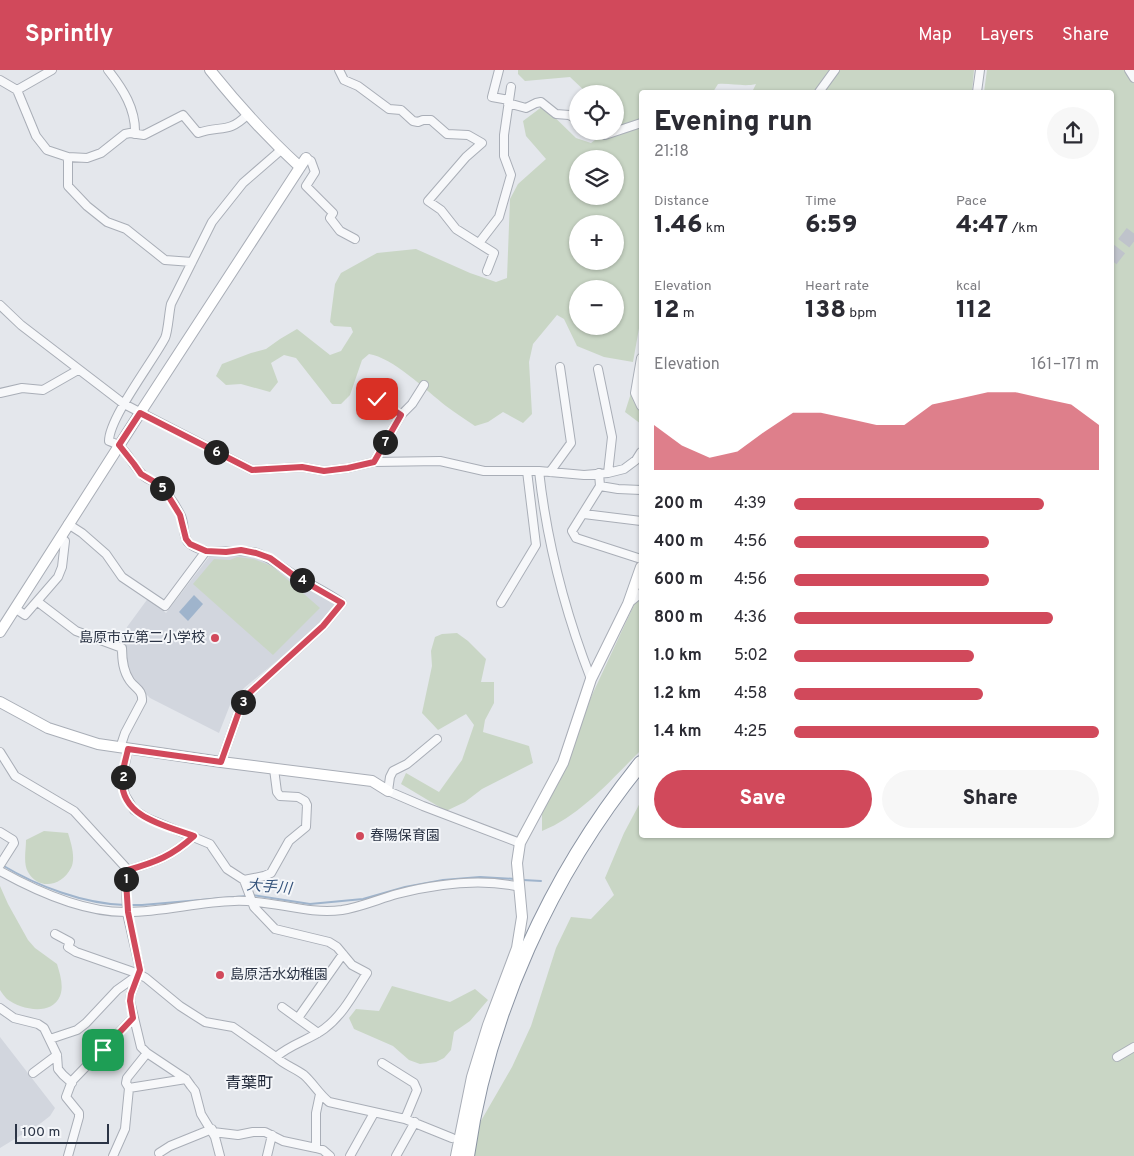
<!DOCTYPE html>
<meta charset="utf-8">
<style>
body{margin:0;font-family:Overpass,"Noto Sans JP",sans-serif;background:#f7f7f7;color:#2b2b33;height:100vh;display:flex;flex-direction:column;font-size:19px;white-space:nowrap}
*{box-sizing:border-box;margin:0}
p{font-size:16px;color:#7c7c81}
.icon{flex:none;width:28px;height:28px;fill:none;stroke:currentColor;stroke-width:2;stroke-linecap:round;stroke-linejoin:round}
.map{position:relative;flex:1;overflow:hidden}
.panel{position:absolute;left:639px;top:20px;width:475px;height:748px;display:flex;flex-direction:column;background:#fff;border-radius:5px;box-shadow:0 1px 4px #0004}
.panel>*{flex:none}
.tools{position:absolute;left:569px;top:15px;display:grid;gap:10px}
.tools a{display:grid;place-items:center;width:55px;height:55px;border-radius:50%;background:#fff;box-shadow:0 1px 4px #0004;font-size:25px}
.scale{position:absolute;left:15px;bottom:12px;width:94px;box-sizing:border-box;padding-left:5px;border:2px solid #2b3445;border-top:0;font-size:14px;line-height:18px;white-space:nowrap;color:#2b3445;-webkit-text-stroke:4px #f4f6f9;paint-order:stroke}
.pin{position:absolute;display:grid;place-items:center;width:42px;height:42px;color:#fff;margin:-21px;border-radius:10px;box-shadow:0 2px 8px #0006}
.km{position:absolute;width:25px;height:25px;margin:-12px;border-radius:50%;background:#222;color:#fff;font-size:14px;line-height:25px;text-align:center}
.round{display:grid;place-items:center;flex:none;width:52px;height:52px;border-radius:26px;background:#f7f7f7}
.summary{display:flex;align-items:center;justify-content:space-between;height:85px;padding:0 15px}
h1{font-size:28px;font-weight:800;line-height:38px}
.stats{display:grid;grid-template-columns:repeat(3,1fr);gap:8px;height:85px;padding:5px 15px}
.stats div{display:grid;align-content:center}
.stats b{font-size:25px;font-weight:800}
.stats small{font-size:14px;font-weight:400}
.stats p{font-size:14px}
.chart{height:140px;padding:10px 15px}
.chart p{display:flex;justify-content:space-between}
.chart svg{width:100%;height:90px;margin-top:5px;fill:#d1495b;opacity:.7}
.cta{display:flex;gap:10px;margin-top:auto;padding:10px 15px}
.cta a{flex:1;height:58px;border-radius:30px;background:#d1495b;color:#fff;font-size:20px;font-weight:800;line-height:58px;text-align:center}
.cta a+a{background:#f7f7f7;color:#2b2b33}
ul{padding:0 15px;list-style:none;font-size:16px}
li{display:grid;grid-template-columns:80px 60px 1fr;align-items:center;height:38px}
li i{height:12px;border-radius:6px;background:#d1495b}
header{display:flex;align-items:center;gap:30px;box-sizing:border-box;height:70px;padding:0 25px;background:#d1495b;color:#fff}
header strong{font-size:24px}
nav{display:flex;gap:28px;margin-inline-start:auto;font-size:18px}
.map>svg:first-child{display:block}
</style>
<header>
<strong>Sprintly</strong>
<nav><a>Map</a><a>Layers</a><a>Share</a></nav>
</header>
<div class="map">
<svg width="1134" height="1086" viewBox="0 0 1134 1086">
<rect width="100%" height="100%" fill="#e4e7ec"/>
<path fill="#d2d6de" d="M241 483 255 485 271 491 286 503 336 534 318 557 244 618 230 635 219 663 150 628 131 609 128 601 124 578 127 557 149 527 166 543 209 487 211 485 230 486Z
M0 967 55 1038 50 1046 41 1053 0 1078Z"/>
<path fill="#c9d6c5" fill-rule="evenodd" d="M518 0H974L972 22H752L756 14C744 17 731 13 718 14L713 22H641V247L633 292 604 287 577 276 564 249 557 245 533 274 529 292 532 344 523 353 503 342 488 352 475 356C465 349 455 343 446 336 427 321 392 287 369 284L362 290 350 325 341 334H332L296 288 284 285 271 293 278 312 270 322 241 314 226 315 216 306 222 294 251 283 266 279 280 269 297 259 330 285 341 281 353 262 351 257 334 256 330 252 335 214 341 203 377 183 416 179 470 203 496 212 507 208 510 129 518 114 546 89 526 66 523 51 543 36 576 68 591 73 607 61H615V24H588L570 7 525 11 518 4ZM578 89H615V126H578ZM578 154H615V191H578ZM578 219H615V256H578Z
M987 0H1134V1086H473L478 1056 512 997 531 956 556 878 571 847 591 849 614 825 605 808 624 763 641 731V765H1111V22H984Z
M641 274V354L625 342 631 323Z
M237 487 253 489 272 496 320 538 273 585 193 514 214 489 230 490Z
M641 509V680C612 709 580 746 542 761V740L585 640 640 522 636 524Z
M457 563 468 571 486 589 481 612H494V633L485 650 483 662 529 676 533 693 482 719 465 732 446 741 401 714 406 703 439 722 462 690 474 655 466 644 438 660 422 643 432 596 431 581 435 567 442 564Z
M44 761 68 763C71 773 76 788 71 798 62 816 39 821 28 802 23 793 26 780 26 770Z
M0 816 8 834 28 870 35 878 57 894C60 904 64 916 60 926 52 946 21 940 7 929 5 927 2 923 0 920Z
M392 916 450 932 475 919 488 930 470 951 454 962 451 980 444 988 436 992 420 994 409 990 393 976 354 959 349 948 356 939 379 941Z"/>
<path fill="#9fb4cc" d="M194 525 203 534 188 551 179 542Z"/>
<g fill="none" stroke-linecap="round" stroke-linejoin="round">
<path stroke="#9fb4cc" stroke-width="2" d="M2 795C37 816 84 834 125 835
M523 810 541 811
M252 825 310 834 363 829 405 817 443 810 480 807 516 809
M130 835H142L247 826"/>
<path stroke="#bfc3cb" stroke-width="14" stroke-dasharray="14 7" stroke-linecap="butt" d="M1111 190 1134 160"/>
<defs>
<path id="street" d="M108 0C123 19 136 39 135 64
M339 0 344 10 358 16 389 39 401 40 413 51 418 52 423 50H431L447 64 468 65 482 73 466 87 428 131 441 140 456 159 494 183 487 201
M499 0 492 27 509 30
M1129 0 1134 8
M0 10 17 20 36 66 47 80 68 87 87 88 101 83 125 64 130 63 144 65 183 45 198 63C221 55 228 64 247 45
M17 20 52 0
M819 22 835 0
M977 22 980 0
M508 33 526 38 536 33 541 32 556 44 569 45 578 50
M590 61 605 65 641 53
M68 87V116L87 136 107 152 126 159 165 190 192 192
M306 88 311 91 315 102 306 116 333 143 330 148 340 161 355 169
M479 173 499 147 511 105 504 86V65L511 17
M0 235 21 255 124 334 252 400 302 397 324 401 348 398 374 392 440 391 484 401H539L584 405 608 403 624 399 636 390 641 382
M641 288 635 323 641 336
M598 299 612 367 608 403
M366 313 379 331 401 345
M0 323 22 318 43 320 78 300
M374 392 401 345 412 334 424 315
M539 401C547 473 565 542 591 609
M550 402 571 373 560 297
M599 403 600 416 572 461 576 468 641 489
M600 416 618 419 641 420
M584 444 641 451
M68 454 82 463 106 484 122 507 165 536 206 481
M38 532 76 561 122 578C122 590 123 601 130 611 135 618 143 620 142 631L125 663 120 678
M501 533 536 475 527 401
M629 533 641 523
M16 539 25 545 58 507 62 497 65 471 60 467
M437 669 407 694 393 701 390 707 388 721 423 736 520 773
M128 679 122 709 123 717 125 725 134 740 147 748 210 774 227 799 244 810 254 837 275 859 329 872 337 877 352 895 367 903C354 923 343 945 324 959 309 970 291 974 276 987 284 995 295 998 304 1005 313 1013 319 1024 329 1032L405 1049 452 1068
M0 682 15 706 74 741 128 800
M221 692 243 630 246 626 323 556 342 533C327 522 311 515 296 506 282 498 272 488 257 483 235 476 210 489 190 474 182 468 185 454 181 446 175 434 166 421 156 413 152 410 146 409 143 405 130 394 128 377 109 371 109 348 153 291 165 268 168 262 169 242 171 234L212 152 243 113 281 80
M0 762 13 770 14 773 0 795
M194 766C172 786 156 792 128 800L126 811 127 843 140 900 131 924 130 931 141 977 147 983 186 1009 191 1016 195 1021 201 1044 215 1067 220 1086
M0 801C36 821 86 843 128 842 163 842 198 832 234 831 271 829 305 845 342 840 361 837 379 829 397 824 436 814 481 808 520 817
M244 810 264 806 271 803 289 771 306 757 307 735 305 731 298 727 280 726 277 722 274 699
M55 864 70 872 68 877 76 882 139 904 146 908 180 936 205 952 233 957 276 987
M282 937 318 963
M0 938 14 948 38 954 44 958 57 985 58 999 63 1005 72 1013
M298 948 343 884
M50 969 77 960 86 953 117 920 138 905
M1117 987 1134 977
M382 993 414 1013 417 1020 405 1049
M33 1003 57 985
M129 1018 126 1013 127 1008 147 983
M213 1062 238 1065 253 1062H265L283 1071 316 1078 323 1080 330 1086
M316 1078V1043L320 1024
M159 1083 170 1076 212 1059
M68 1086 79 1047V1043L66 1027 72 1011 133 948
M113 1086 125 1059 129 1018 186 1009
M267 1086 272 1065
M350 1086 374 1043
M396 1086 415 1052"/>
<path id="secondary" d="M210 0C238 35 267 67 300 97
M0 562 140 343 306 88
M0 632 48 658 98 674 221 692 372 711 388 721
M456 1086 472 1007 488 955 517 878 522 847 517 793 520 773 563 693 591 609 628 534 641 497"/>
<path id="highway" d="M467 1086C487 944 551 804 641 693"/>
</defs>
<use href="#street" stroke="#a9aeb7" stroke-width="10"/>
<use href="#secondary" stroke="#a9aeb7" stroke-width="12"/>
<use href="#highway" stroke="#8b94a3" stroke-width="16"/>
<use href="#street" stroke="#f7f8fa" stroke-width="8"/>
<use href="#secondary" stroke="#fff" stroke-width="10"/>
<use href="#highway" stroke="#fff" stroke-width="14"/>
</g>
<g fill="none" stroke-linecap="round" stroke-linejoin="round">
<defs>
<path id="route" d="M103 980 133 948 130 931 131 924 140 900 128 842 126 811 128 800C156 792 172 786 194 766 167 756 121 748 122 710 122 700 126 689 128 679L221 692 243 630 246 626 323 556 342 533 293 505 270 488 256 483 241 480 226 482 206 481 190 474 186 469 180 445 164 419 153 411 141 404 134 394 119 375 140 343 252 400 302 397 324 401 348 398 374 392 401 345 377 329"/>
</defs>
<use href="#route" stroke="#fff" stroke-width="10"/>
<use href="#route" stroke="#d1495b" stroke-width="6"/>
</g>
<g fill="#d1495b" stroke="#f4f6f9" stroke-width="2">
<circle cx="215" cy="568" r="5"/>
<circle cx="360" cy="766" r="5"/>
<circle cx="220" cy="905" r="5"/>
</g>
<g text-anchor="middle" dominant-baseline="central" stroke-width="4" stroke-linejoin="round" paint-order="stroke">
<g font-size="14" fill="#2b3445" stroke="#f4f6f9" text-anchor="start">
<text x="205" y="568" text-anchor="end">島原市立第二小学校</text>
<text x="370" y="766">春陽保育園</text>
<text x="230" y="905">島原活水幼稚園</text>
</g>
<g font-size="15" font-style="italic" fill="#34527a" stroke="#f4f6f9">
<text transform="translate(269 818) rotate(5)">大手川</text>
</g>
<g font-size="16" fill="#1d2536" stroke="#f4f6f9">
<text x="249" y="1014">青葉町</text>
</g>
</g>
</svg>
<div class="tools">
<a><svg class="icon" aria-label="locate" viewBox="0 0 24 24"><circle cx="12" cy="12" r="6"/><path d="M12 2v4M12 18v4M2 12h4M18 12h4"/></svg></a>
<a><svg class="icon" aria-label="layers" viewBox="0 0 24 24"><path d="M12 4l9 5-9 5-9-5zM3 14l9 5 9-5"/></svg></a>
<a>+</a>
<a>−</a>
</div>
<div class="scale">100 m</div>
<div class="pin" style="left:103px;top:980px;background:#1e9e55"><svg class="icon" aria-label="arrive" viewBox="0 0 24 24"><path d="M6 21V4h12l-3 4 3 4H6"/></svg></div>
<div class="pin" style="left:377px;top:329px;background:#d93025"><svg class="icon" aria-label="check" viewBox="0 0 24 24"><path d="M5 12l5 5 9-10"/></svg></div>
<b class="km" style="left:126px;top:809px">1</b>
<b class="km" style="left:123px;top:707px">2</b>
<b class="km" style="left:243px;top:632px">3</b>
<b class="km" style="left:302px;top:510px">4</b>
<b class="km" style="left:162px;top:418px">5</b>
<b class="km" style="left:216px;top:382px">6</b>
<b class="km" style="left:385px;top:372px">7</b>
<section class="panel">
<div class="summary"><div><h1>Evening run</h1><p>21:18</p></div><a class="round"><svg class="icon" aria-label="share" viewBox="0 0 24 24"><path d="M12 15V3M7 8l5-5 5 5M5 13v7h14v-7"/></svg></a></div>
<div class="stats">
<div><p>Distance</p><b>1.46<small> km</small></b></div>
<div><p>Time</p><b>6:59</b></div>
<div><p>Pace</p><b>4:47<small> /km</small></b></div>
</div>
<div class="stats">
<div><p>Elevation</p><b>12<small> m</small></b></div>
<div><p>Heart rate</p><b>138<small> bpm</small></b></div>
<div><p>kcal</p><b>112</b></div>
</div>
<div class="chart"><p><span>Elevation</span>161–171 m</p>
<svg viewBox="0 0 160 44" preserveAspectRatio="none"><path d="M0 44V22L10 32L20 38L30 35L40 25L50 16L60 16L70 19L80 22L90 22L100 12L110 9L120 6L130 6L140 9L150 12L160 22V44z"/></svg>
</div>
<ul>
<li><b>200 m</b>4:39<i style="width:82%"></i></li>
<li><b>400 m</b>4:56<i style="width:64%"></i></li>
<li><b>600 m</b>4:56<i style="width:64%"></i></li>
<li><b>800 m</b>4:36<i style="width:85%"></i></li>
<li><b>1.0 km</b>5:02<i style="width:59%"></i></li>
<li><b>1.2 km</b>4:58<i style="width:62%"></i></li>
<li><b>1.4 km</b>4:25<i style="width:100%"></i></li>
</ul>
<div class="cta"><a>Save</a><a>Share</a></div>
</section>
</div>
